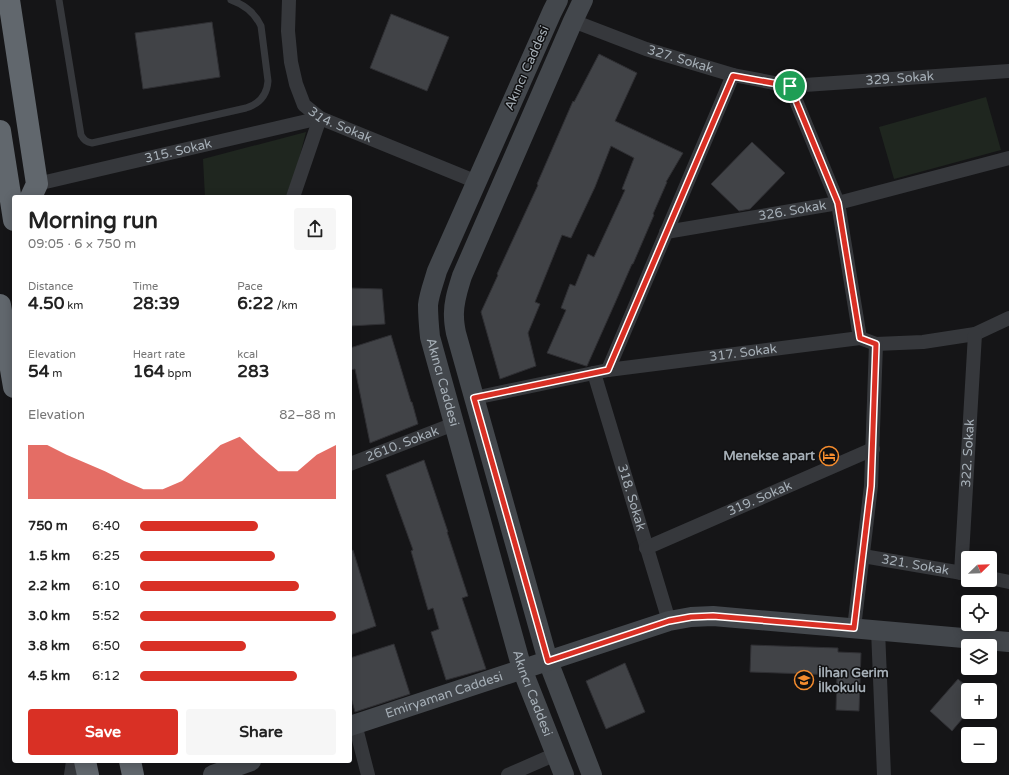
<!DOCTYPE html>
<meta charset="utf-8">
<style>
body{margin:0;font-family:"Varela Round",sans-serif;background:#f6f6f6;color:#222;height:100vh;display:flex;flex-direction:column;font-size:15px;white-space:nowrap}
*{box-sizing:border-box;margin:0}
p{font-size:13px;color:#767676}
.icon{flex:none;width:22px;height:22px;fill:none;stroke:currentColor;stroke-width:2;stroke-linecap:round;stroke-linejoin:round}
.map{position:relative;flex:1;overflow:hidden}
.side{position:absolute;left:12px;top:195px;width:340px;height:568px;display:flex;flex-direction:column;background:#fff;border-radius:4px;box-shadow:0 2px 10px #0003}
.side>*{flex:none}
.needle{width:26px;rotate:67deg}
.tools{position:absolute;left:961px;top:551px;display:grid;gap:8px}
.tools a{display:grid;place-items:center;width:36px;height:36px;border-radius:4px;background:#fff;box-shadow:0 2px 10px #0003;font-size:20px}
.pin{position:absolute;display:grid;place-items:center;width:34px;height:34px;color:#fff;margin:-17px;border:2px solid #fff;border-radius:50%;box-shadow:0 1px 4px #0007}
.round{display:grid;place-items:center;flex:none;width:42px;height:42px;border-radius:4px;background:#f6f6f6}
.overview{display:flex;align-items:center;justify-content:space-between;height:68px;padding:0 16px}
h1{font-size:22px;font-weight:700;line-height:30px}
.figures{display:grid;grid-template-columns:repeat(3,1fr);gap:6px;height:68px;padding:4px 16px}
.figures div{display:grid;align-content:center}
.figures b{font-size:17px;font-weight:700}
.figures small{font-size:11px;font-weight:400}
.figures p{font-size:11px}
.chart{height:112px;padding:8px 16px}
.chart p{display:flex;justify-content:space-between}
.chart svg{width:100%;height:72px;margin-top:4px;fill:#d93025;opacity:.7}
.primary-button{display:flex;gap:8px;margin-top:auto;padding:8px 16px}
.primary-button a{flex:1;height:46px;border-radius:4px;background:#d93025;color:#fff;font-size:16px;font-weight:700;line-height:46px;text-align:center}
.primary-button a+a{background:#f6f6f6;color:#222}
ul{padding:0 16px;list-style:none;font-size:13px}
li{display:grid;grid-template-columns:64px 48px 1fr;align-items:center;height:30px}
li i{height:10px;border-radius:5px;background:#d93025}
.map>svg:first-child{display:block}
</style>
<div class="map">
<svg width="1009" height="775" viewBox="0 0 1009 775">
<rect width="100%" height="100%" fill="#151517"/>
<path fill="#1f261f" d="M986 97 1001 150 894 179 879 127Z
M306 132 297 167 286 197H205L203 159Z"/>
<path fill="#414347" stroke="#2f2f33" d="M391 14 449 37 427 91 370 68Z
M212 22 220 77 143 89 135 33Z
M599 54 637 73 615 121 683 153 666 182H667L653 214 654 215 633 264H632L615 303 587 366H586L547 353 566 310 561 308 570 284 575 286 588 254 594 257 625 190 622 189 634 158 611 146 595 187 571 238 562 235 535 302 540 304 528 333 536 366 500 379 481 312 498 275 497 274 538 185 537 184 573 101 574 102Z
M752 142 785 173 750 209 739 211 711 184Z
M350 288 382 289 385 324 350 326Z
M391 335 411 402H412L418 424 370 443 355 369 350 370V348Z
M424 460 448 532H447L468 596 462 598 486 669 446 680 431 632 439 629 433 608 428 610 411 551 413 550 386 475Z
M353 550 376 626 350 635V551Z
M394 644 410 694 355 712 350 694V658Z
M751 645 838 648V652L861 653 859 711 836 710 837 675 750 672Z
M625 663 645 712 606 729 586 681Z
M958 679 971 690H968V712L952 731 930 711Z"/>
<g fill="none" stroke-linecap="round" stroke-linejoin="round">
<path stroke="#36383c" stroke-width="7" d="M59 0 81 135C84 140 86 142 92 143L246 108C259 104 267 95 268 81L261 26C255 13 245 5 231 0"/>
<g stroke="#36383c" stroke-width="14">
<path id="s1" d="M289 0 288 31 291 62 296 84 304 105 320 118 477 182"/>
<path id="s2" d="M573 21 646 49 733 75 790 86 1009 71"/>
<path d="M790 86 838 203 860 338"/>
<path id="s3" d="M37 184 320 118"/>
<path d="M293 197 320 118"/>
<path id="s4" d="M666 232 838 203 1009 158"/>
<path d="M608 370 733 75"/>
<path id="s5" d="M594 373 669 621"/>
<path id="s6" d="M474 398 608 370 860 338 876 344 923 342 975 334 1009 318"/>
<path id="s7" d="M350 464 454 424"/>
<path id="s8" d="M646 548 873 449"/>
<path id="s9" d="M863 556 968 574"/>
<path id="s10" d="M961 573 975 334"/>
<path d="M990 578 1009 582"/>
<path d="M854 628 871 486 876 344"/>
<path d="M878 630 884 775"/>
<path d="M355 724 368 775"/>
<path d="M71 775 73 761"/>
<path d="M508 775 556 754"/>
</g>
<g stroke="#43474c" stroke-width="20">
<path id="s11" d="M558 0 552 12 437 271C434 282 429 294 428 305 428 316 429 327 430 337L522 669 564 775"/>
<path d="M583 0 573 21 462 276C458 289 453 303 454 317 454 322 455 328 456 333L548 661 592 775"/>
<path id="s12" d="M350 726 669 621 691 617 713 616 1009 642"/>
<path d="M213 775 251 761"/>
</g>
<path stroke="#61676d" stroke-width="22" d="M9 0 37 184 31 197
M0 131 14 220
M0 305 14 387
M85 761 88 775
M130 761 133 775"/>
</g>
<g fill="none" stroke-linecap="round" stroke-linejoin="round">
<defs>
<path id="route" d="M733 76 790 86 838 203 860 338 876 344 871 486 854 628 713 616 691 617 669 621 548 661 474 398 608 370Z"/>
</defs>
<use href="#route" stroke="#fff" stroke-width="8"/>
<use href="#route" stroke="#d93025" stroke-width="5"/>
</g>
<defs>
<symbol id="hotel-ring" viewBox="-11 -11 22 22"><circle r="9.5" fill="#101011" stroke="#f58c2e" stroke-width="1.5"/><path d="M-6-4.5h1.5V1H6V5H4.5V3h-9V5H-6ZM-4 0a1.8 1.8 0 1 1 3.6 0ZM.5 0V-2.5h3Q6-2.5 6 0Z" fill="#f58c2e"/></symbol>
<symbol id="school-ring" viewBox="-11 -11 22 22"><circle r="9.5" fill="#101011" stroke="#f58c2e" stroke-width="1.5"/><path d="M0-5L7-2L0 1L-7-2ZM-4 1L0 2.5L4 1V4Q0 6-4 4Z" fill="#f58c2e"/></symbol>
</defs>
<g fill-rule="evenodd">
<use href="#hotel-ring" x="818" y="445" width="22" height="22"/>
<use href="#school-ring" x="793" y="669" width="22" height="22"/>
</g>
<g text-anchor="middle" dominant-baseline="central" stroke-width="3" stroke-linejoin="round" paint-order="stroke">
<g font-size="13" fill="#a6afb7" stroke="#101011">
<text stroke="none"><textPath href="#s2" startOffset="114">327. Sokak</textPath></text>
<text transform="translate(527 68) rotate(-66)">Akıncı Caddesi</text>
<text stroke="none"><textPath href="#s2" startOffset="337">329. Sokak</textPath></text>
<text stroke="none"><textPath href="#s1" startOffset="149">314. Sokak</textPath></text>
<text stroke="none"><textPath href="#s3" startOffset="145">315. Sokak</textPath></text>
<text stroke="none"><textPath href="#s4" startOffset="128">326. Sokak</textPath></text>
<text stroke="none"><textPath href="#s6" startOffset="273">317. Sokak</textPath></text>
<text stroke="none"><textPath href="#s11" startOffset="411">Akıncı Caddesi</textPath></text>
<text stroke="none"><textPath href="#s7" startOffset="56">2610. Sokak</textPath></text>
<text stroke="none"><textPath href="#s10" startOffset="120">322. Sokak</textPath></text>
<text stroke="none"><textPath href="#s5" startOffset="130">318. Sokak</textPath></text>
<text stroke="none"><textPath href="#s8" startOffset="124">319. Sokak</textPath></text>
<text stroke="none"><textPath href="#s9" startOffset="53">321. Sokak</textPath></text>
<text stroke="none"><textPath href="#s11" startOffset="735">Akıncı Caddesi</textPath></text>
<text stroke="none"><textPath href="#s12" startOffset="99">Emiryaman Caddesi</textPath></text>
</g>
<g font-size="13" font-weight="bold" fill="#a6afb7" stroke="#101011" text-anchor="end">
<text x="815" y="456">Menekse apart</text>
<text x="818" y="673" text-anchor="start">İlhan Gerim<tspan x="818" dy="15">İlkokulu</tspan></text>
</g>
</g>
</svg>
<div class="tools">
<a><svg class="needle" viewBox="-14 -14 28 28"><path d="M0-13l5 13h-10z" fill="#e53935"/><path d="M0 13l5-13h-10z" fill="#767676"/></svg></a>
<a><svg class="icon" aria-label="locate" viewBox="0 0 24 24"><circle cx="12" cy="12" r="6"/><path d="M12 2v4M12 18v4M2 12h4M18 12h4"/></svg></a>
<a><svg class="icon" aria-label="layers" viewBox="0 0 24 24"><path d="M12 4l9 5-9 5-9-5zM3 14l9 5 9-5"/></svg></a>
<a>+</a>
<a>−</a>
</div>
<div class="pin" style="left:790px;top:86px;background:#1e9e55"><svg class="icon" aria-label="arrive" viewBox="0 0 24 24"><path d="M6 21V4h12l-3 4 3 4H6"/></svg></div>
<section class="side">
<div class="overview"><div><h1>Morning run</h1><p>09:05 · 6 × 750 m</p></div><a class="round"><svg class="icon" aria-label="share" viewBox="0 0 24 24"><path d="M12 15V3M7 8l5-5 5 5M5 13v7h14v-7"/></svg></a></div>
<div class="figures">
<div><p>Distance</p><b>4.50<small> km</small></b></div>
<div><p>Time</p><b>28:39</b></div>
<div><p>Pace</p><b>6:22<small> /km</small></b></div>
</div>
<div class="figures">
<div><p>Elevation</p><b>54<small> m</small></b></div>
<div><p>Heart rate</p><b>164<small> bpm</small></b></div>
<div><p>kcal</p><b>283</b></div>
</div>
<div class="chart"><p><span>Elevation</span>82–88 m</p>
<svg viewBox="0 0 160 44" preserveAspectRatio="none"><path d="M0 44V11L10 11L20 17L30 22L40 27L50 33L60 38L70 38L80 33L90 22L100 11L110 6L120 17L130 27L140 27L150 17L160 11V44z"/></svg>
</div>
<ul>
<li><b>750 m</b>6:40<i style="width:60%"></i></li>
<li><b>1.5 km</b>6:25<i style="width:69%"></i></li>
<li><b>2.2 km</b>6:10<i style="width:81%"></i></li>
<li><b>3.0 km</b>5:52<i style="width:100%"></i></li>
<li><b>3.8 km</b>6:50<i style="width:54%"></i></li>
<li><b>4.5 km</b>6:12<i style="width:80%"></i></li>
</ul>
<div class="primary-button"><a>Save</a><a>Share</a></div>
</section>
</div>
